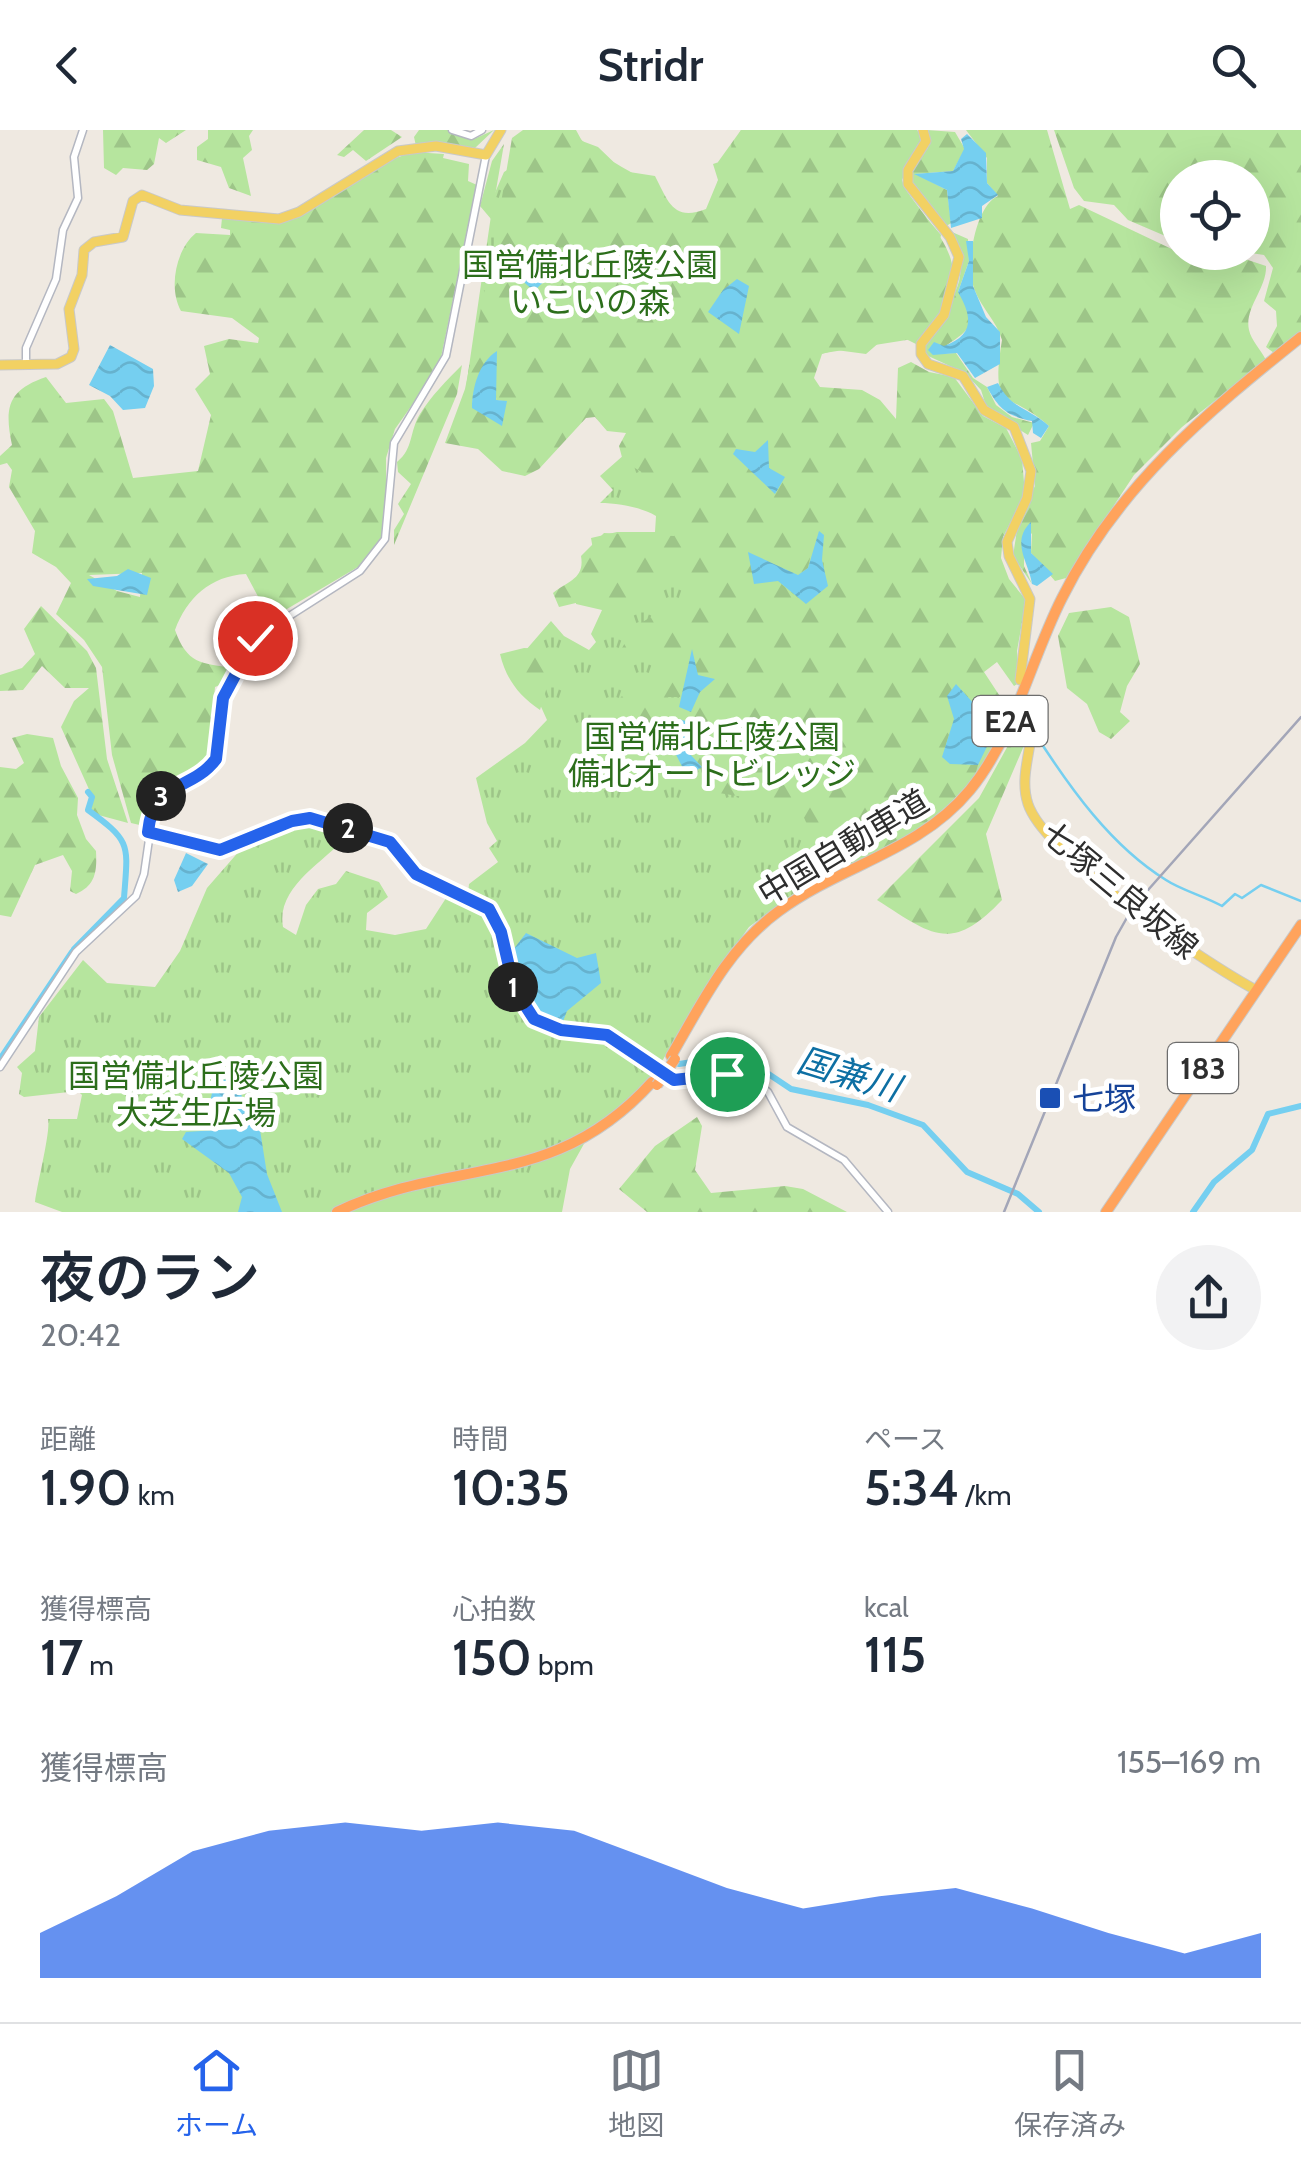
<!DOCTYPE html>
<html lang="ja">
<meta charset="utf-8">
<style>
body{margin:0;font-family:Cabin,"Noto Sans JP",sans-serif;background:#f2f2f3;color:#1f2937;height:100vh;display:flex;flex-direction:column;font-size:38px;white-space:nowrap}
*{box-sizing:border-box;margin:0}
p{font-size:32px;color:#747a83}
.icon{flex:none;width:55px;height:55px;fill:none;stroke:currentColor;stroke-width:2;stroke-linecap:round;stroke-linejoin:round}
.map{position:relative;height:1082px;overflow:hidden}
.drawer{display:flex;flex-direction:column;background:#fff;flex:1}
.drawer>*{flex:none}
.controls{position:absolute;left:1160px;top:30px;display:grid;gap:20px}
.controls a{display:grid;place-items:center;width:110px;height:110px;border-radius:50%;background:#fff;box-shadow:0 10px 40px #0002;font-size:50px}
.pin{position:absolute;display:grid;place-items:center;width:85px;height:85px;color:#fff;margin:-42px;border:5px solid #fff;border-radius:50%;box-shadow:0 2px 10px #0007}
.km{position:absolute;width:50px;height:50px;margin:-25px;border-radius:50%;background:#222;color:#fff;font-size:28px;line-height:50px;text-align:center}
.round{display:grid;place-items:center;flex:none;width:105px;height:105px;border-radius:52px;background:#f2f2f3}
.head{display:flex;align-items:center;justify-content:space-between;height:170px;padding:0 40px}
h1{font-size:55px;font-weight:600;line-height:75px}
.metrics{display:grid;grid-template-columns:repeat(3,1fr);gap:15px;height:170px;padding:10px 40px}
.metrics div{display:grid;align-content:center}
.metrics b{font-size:50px;font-weight:600}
.metrics small{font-size:28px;font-weight:400}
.metrics p{font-size:28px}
.chart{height:280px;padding:20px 40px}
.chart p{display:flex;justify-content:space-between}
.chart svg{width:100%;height:180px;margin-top:10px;fill:#2563eb;opacity:.7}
header{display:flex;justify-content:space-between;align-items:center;height:130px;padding:0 40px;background:#fff;font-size:45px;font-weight:600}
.tabs{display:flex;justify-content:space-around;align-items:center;height:140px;border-top:2px solid #e0e1e3;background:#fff;font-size:28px;color:#747a83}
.tabs a{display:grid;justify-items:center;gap:5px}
.tabs .selected{color:#2563eb}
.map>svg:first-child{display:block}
</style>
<header><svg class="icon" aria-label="back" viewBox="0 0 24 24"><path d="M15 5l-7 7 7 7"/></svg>Stridr<svg class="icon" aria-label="search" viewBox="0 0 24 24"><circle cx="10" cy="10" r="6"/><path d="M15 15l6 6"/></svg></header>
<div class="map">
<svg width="1301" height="1082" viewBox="0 0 1301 1082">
<defs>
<pattern id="grass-tufts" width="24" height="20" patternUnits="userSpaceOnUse" patternTransform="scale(2.5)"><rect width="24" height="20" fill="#b6e59e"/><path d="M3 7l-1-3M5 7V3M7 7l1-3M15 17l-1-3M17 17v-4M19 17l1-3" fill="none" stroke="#9dc588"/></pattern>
<pattern id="forest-firs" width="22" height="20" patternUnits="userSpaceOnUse" patternTransform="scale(2.5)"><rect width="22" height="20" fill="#b6e59e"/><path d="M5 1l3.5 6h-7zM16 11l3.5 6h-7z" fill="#9dc588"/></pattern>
<pattern id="water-waves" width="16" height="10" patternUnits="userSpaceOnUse" patternTransform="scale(2.5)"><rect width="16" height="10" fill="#75cff0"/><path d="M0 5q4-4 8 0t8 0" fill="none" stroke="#66b2ce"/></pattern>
</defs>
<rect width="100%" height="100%" fill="#efe9e1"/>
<path fill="url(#grass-tufts)" d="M573 0C585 19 619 34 637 46 660 61 665 78 693 90L711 78 720 43 718 32 741 0H917L920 12 902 50 907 65 941 105 919 208 812 225 806 261 892 291 992 406 983 550 1006 588 977 647 920 696 793 764 749 797 705 858 651 950 590 1003 570 1039 562 1082H62L35 1072C37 1054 51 1001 48 989H77L82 965 78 961 24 967 19 964 22 943 17 937 35 921 39 887 83 830 107 853 155 857 180 821 207 758 241 719 308 695 346 707C323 733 276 757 283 797L296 805 306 775 318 759 336 754 346 741 379 752 388 767 367 783 366 800 395 805 426 799 448 765 474 768 468 764 469 754 498 732 489 718 497 711 487 693 476 648 525 613 547 590 519 528 551 491 564 506 589 520 596 512 591 504 602 480 576 474V469L595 431 591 408 617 402H655L656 386C641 377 618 373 600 373L613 360 600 346 625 324 650 288 465 264 494 65 504 42Z"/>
<path fill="url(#forest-firs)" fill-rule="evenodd" d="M103 0H186L166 13 159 8 154 34 147 40 123 38 116 45 104 38Z
M208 0H253L249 6 252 20 243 28 251 66 229 58 221 37 197 30V17L208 9Z
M364 0H391L402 7 366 31 353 20 344 27 337 25Z
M419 0H448L474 9 494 0 475 18 416 16 414 7Z
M576 0 582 11 598 17 623 41 655 46C668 71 673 92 706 79L718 50 713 34 725 30 741 0H917L921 7 914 26 897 47C942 115 987 136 916 214L906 209 905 200 896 198 866 224 836 220 822 224 814 248 820 257 862 260 880 270 896 289 898 238 911 232 929 242 954 247 983 286 1006 298 1022 329 1025 364 1003 407 1001 428 1009 449 1026 470 1017 521 1019 553 1014 556 997 532 984 542 1007 577 1002 586 976 576 959 556 947 568 954 589 942 627 944 631 978 635 976 642C944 690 896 713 845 738L838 722 815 712 801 681 788 668 756 669 719 663 691 627 684 605 686 591 712 546 698 545 693 522 680 567H668L659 600 638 604 619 598 615 574 622 566 632 580 651 574 659 535 640 516 631 519 621 540H609L635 496 664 480 688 476 713 443 671 444 652 452 607 507 598 504 606 486 604 476 580 472 559 477 553 463C568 451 585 449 581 426L604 403 674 406 681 399 664 382 662 354 623 331 619 316 626 303 607 301 595 287 586 288 539 339 525 346 502 341 478 319 445 313 465 259 485 158 505 155 513 148 511 138 493 120 512 8 523 0ZM498 224 496 271 503 270 472 278 474 255 487 228ZM768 314 769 338 785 347 774 363 734 320 752 324ZM821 415 828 456 805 474 778 451H754L756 425 764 433 798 445 808 438 812 418Z
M927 0 955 2 965 19 953 41 916 44 947 60 951 93 945 97 910 50 911 39 928 18Z
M966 0H1047L1070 79 1079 75 1178 122 1242 128 1266 136C1267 158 1244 178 1249 200 1251 210 1261 220 1266 230L1182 297 1134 345 1066 448 1055 451 1031 423 1032 403 1024 413V436L1032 454 1013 426 1019 387 1035 356 1031 313 1040 311 1049 296C1008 259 990 284 1002 210 997 191 979 176 973 155 966 132 976 75 998 66L987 53V28Z
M1054 0H1301V201L1274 223 1266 217 1277 196 1276 181 1264 171 1273 138 1264 125 1251 123 1252 48H1178L1177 111 1128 90 1114 75 1084 71 1074 58Z
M504 14 491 89 480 76 492 31Z
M413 22 444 24 443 28 469 34 468 51 477 55 439 237 395 299 386 328V389L381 408 358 437 270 489 246 444C210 446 187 468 175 500 187 534 201 533 232 538L225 553 215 557 212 592 219 593 214 629C178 659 163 644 144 696L131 693 112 625 102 537 84 510 56 484 71 453 56 437 32 423 35 401 9 357 12 340 7 333 0 335V326L12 315C4 277 8 260 46 247L66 273 104 269 113 281 133 348 198 341 211 285 195 259 210 244 204 216 229 209 258 213 259 208 232 188 181 181C168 158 176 119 196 103L230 105V100L221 98 222 88 274 93 294 89 376 35ZM142 443 140 467 117 461 89 445Z
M952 102 968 109 969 131 958 162C986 201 960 203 935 224L956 223 973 248 987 257 996 275 1012 287 1034 293 1028 305 987 279 981 260 965 243 924 224C928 178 981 169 952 102Z
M462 235 457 264 394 415V400L404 384 398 374 411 354 398 342 397 332C414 318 409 302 420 284 432 265 446 251 462 235Z
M41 476 87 521 96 538 107 629 128 693 91 683 88 673 92 666 61 597 74 571 89 558H65L42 536 23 560 0 561V545L22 538 35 524 24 499Z
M1111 477 1129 487 1140 534 1127 556 1120 582 1130 591 1111 609 1099 602 1087 574 1067 558 1058 506 1069 483Z
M524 518 550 519 556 527 540 580C519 566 506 549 500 524Z
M1021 592 1029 595 1026 611 986 704 1002 770C951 824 932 805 877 770L979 668Z
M27 604 53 608 61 636 78 668 77 685 86 709 96 721C97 741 96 755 76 764L70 761 72 741 63 725 35 735 11 787 0 785V637L16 639 24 633 12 608Z
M697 987 702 996 695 1040 711 1063 785 1056 803 1059 847 1082H647L619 1059 655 1016Z"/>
<path fill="url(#water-waves)" d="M967 4 986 23 987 53 998 65 982 76V88L951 98 947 60 914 44 953 41 964 19 961 9Z
M966 111H973V156L986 187 1000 202V234L975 248 957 223 933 225 928 220 934 212 944 216C975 205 972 186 958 162L969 131Z
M547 122 551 145 534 161 518 147Z
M737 149 749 156 739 204 708 182 723 160Z
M110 215 153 239 154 256 145 278 123 280 110 266 89 255Z
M497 221 496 270 507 271 502 296 472 278C472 258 479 232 497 221Z
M998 253C1011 279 1029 278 1049 296L1041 308 1033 303 1032 291C1007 286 999 279 987 257Z
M768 310 769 338 785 347 775 364 733 324 736 319 755 322Z
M1031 392V423L1053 444 1037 456 1032 454C1029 433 1010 412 1031 392Z
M819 401 824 405 822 430 828 456 806 474 778 451 754 454 748 422 798 445 808 438Z
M128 439 151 448 147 465 93 456 87 449 117 446Z
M692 519 698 545 715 549 700 562 691 582 679 577Z
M956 554 976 576 1002 586 978 635 950 634 942 627 954 589 947 566Z
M678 589 686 591 688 622 702 637 687 646 670 613Z
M186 723 208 734 192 756 178 762 174 750Z
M526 803 577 828 596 823 601 853 567 881 562 894C526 883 519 853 513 820Z
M215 949 231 950 241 963 247 991 260 1000 267 1044 282 1082H238L242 1067 229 1043 182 1009 186 1002 216 1000V990L200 980 210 972Z"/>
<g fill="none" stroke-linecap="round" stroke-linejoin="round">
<path stroke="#75cff0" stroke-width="2.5" d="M1036 605C1070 658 1111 716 1166 750 1181 760 1204 766 1222 776L1235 764 1242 768 1261 755 1301 771"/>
<path stroke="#75cff0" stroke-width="6" d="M74 819 124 768C128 714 132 712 88 680L92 667 88 662
M0 929 72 822
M679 934 740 925 791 959 868 975 923 995 967 1042 1018 1064 1039 1082
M1193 1082 1214 1052 1252 1020 1268 984 1301 976"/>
<defs>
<path id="minor" d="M452 0 471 6 482 0
M26 235V218L56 149 63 100 78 68 74 27 83 0
M148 702 220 720 292 691 309 688 390 712 415 744 481 772 494 785 514 859 524 878 541 894 607 905 674 950 748 945 768 962 787 997 844 1030 888 1082
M0 937 76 822 136 766 144 744 154 675 170 659 198 646 216 629 223 568 255 508 360 441 385 409 394 313 446 226 486 25"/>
<path id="major" d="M923 0 926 11 908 40V54L950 107 959 127 944 185 921 214V224L928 234 963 246 984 280 1014 297 1031 341 1027 368 1007 412 1009 426 1030 469 1020 550
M0 235 57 234 71 227 74 219 69 179 82 145 84 120 94 112 123 107 133 71 142 65 180 80 279 89 299 82 398 21 436 16 486 25 501 0
M1030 574C1039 607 1017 641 1028 674 1045 725 1204 832 1254 859"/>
<path id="highway" d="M671 926C702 873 728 818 779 781 841 735 919 722 970 660 1015 605 1030 531 1062 468 1117 357 1206 283 1301 207
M337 1082C454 1026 554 1061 652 952
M1106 1082 1301 795"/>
</defs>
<use href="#minor" stroke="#b4b7c1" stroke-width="9"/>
<use href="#major" stroke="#c9c9c9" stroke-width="11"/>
<use href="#highway" stroke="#c9c9c9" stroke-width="12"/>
<use href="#minor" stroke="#fff" stroke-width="6"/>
<use href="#major" stroke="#f2d163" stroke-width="9"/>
<use href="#highway" stroke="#ffa35c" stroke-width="10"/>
<path stroke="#a3a6b8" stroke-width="2.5" d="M1004 1082 1116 807 1133 777 1301 587"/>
<defs>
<path id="highway-bridge" d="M657 955 675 929"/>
</defs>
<use href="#highway-bridge" stroke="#c9c9c9" stroke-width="12" stroke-linecap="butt"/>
<use href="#highway-bridge" stroke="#ffa35c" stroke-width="10"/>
</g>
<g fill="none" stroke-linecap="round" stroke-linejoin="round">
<defs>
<path id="route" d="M255 508 223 568 216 629C190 663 153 649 148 702L220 720 292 691 310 688 390 712 416 744 489 779 501 802 514 858 534 889 561 900 607 905 674 950 727 944"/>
</defs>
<use href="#route" stroke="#fff" stroke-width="20"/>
<use href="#route" stroke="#2563eb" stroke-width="12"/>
</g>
<rect fill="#1a4fb4" stroke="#fff" stroke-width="4" x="1038" y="956" width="24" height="24" rx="5"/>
<g text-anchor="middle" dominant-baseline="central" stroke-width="10" stroke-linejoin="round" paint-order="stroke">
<g fill="#fff" stroke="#6d6d6d" stroke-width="2.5">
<rect x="972.5" y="566" width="75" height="50" rx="8"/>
<rect x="1168" y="913" width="70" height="50" rx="8"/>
</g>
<g font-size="30" font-weight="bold" fill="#2e2e2e">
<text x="1010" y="591">E2A</text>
<text x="1203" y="938">183</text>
</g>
<g font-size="32" fill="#2c6e1b" stroke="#fff">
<text x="590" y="134">国営備北丘陵公園<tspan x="590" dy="37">いこいの森</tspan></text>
<text x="712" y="606">国営備北丘陵公園<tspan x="712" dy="37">備北オートビレッジ</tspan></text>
<text x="196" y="945">国営備北丘陵公園<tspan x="196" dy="37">大芝生広場</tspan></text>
</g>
<g font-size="32" fill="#2e2e2e" stroke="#fff">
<text transform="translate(843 717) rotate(-31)">中国自動車道</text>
<text transform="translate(1120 760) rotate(40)">七塚三良坂線</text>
</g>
<g font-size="32" fill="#164399" stroke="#fff" text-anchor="start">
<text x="1072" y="968">七塚</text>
</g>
<g font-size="35" font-style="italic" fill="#0d6fa3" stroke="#fff">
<text transform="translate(849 944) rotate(17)">国兼川</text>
</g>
</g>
</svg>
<div class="controls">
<a><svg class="icon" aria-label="locate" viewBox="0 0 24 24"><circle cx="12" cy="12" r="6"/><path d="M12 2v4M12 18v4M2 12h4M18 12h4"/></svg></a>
</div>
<div class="pin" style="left:727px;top:944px;background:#1e9e55"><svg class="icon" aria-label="arrive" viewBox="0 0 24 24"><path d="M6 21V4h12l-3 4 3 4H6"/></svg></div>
<div class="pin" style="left:255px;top:508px;background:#d93025"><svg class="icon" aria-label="check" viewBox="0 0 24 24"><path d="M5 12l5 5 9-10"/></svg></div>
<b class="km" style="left:513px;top:857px">1</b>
<b class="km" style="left:348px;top:698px">2</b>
<b class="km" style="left:161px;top:666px">3</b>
</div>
<section class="drawer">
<div class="head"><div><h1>夜のラン</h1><p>20:42</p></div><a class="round"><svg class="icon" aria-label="share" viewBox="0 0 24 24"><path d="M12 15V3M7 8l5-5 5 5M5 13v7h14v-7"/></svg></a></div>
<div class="metrics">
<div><p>距離</p><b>1.90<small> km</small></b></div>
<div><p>時間</p><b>10:35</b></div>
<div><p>ペース</p><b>5:34<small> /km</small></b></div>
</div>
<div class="metrics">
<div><p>獲得標高</p><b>17<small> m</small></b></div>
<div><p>心拍数</p><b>150<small> bpm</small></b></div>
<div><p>kcal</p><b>115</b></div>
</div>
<div class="chart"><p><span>獲得標高</span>155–169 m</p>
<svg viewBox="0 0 160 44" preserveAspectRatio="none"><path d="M0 44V33L10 24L20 13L30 8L40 6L50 8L60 6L70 8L80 15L90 22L100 27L110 24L120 22L130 27L140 33L150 38L160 33V44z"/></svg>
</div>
</section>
<nav class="tabs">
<a class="selected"><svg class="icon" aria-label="home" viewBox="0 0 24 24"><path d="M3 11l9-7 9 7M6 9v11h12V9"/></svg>ホーム</a>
<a><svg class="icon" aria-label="map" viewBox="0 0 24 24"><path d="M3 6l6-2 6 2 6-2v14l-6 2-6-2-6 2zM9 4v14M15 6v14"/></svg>地図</a>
<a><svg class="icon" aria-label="saved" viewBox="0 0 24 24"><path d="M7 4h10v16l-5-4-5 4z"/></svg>保存済み</a>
</nav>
